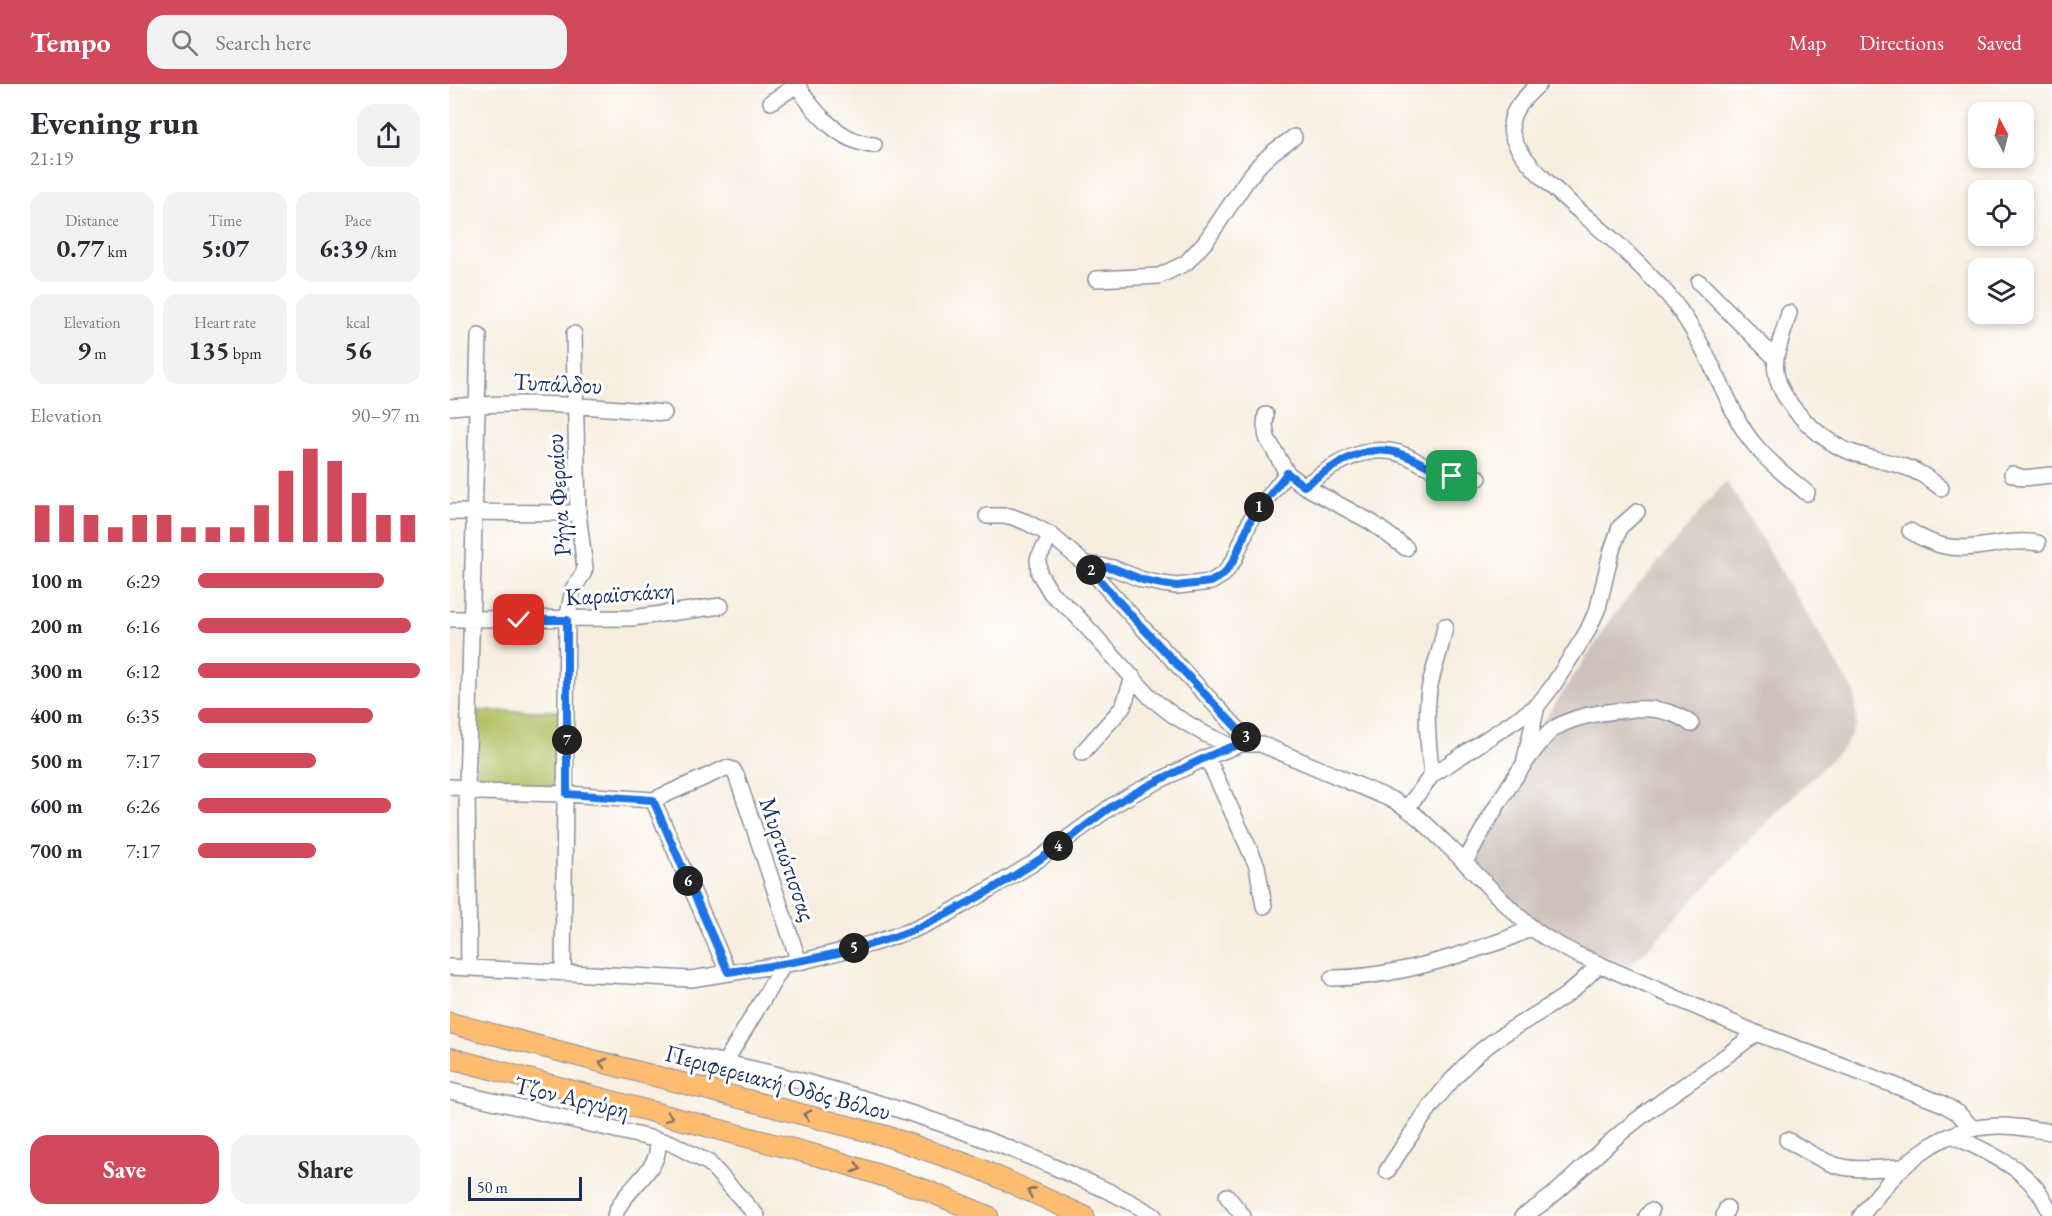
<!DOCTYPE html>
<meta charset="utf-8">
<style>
body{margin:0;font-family:"EB Garamond",serif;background:#f2f2f3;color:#2b2b33;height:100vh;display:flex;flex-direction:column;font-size:22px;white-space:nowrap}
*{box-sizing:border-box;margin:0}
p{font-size:20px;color:#7c7c81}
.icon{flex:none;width:33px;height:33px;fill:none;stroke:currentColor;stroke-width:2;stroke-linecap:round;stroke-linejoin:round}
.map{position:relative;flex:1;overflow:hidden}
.side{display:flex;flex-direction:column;background:#fff;width:450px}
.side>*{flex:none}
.needle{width:39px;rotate:353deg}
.tools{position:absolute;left:1518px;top:18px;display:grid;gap:12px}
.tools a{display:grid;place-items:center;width:66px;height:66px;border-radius:12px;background:#fff;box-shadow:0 3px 9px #0003;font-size:30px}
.scale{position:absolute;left:18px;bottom:15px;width:114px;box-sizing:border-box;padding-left:6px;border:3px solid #1b2f5e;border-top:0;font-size:16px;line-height:21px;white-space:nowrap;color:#1b2f5e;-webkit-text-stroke:4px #fff;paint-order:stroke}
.pin{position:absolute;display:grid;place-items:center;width:51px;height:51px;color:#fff;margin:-26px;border-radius:12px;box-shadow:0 3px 9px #0006}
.km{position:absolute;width:30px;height:30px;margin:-15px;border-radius:50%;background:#222;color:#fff;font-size:16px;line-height:30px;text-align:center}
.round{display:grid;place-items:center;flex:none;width:63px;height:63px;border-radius:18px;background:#f2f2f3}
.summary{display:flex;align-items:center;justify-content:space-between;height:102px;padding:0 30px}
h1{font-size:33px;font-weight:700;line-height:45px}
.stats{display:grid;grid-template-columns:repeat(3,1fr);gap:9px;height:102px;padding:6px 30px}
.stats div{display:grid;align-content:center;border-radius:15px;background:#f2f2f3;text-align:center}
.stats b{font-size:26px;font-weight:700}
.stats small{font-size:16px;font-weight:400}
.stats p{font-size:16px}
.chart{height:168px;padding:12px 30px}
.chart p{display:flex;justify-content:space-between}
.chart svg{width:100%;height:108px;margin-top:6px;stroke:#d1495b;stroke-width:6}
.primary-button{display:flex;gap:12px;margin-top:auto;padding:12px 30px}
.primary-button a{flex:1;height:69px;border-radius:18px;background:#d1495b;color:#fff;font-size:24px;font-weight:700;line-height:69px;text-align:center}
.primary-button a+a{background:#f2f2f3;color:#2b2b33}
ul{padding:0 30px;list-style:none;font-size:20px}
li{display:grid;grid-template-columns:96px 72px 1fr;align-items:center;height:45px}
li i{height:15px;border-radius:8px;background:#d1495b}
header{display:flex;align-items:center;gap:36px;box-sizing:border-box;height:84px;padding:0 30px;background:#d1495b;color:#fff}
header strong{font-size:28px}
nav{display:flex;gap:33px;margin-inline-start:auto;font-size:21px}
.search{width:420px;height:54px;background:#f2f2f3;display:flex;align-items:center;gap:15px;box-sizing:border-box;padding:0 21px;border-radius:18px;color:#7c7c81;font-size:22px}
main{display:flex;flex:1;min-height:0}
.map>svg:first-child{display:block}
</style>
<header>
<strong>Tempo</strong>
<div class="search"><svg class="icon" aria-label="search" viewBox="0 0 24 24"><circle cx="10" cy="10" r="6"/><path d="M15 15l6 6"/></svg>Search here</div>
<nav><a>Map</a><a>Directions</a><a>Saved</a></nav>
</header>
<main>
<section class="side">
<div class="summary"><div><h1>Evening run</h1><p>21:19</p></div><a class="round"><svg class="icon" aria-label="share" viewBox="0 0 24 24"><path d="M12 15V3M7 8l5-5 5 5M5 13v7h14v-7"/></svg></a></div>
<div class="stats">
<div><p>Distance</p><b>0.77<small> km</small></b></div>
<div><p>Time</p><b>5:07</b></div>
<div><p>Pace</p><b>6:39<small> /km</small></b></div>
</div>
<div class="stats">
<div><p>Elevation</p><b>9<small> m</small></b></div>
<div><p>Heart rate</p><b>135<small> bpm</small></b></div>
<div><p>kcal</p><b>56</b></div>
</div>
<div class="chart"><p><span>Elevation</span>90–97 m</p>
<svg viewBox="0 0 160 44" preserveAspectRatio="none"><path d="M5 44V29M15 44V29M25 44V33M35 44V38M45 44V33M55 44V33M65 44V38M75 44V38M85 44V38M95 44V29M105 44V15M115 44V6M125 44V11M135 44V24M145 44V33M155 44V33"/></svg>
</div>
<ul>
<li><b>100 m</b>6:29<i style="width:84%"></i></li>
<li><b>200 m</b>6:16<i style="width:96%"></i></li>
<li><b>300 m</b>6:12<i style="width:100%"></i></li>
<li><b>400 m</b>6:35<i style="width:79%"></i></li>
<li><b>500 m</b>7:17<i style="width:53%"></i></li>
<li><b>600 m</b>6:26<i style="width:87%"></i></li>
<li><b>700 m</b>7:17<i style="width:53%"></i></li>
</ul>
<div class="primary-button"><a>Save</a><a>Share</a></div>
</section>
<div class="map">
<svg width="1602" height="1132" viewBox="0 0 1602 1132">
<rect width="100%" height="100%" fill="#fff"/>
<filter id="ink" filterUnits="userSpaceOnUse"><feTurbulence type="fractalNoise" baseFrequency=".0167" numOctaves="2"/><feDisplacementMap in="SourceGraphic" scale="12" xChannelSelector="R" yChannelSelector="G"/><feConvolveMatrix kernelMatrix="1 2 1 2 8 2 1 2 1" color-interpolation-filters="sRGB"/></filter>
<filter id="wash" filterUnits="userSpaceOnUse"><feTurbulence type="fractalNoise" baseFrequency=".008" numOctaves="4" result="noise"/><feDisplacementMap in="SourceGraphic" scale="24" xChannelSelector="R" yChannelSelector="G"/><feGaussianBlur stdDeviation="1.35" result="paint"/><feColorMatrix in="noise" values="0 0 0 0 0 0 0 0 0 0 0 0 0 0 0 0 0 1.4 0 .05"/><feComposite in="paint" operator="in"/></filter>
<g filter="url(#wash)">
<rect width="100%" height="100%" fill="#f8eedf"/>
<path fill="#cfc1ba" d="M1276 397 1405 609 1406 641 1395 662 1319 736 1180 883 1125 862 1074 830 1059 811 1013 764 1053 698 1167 527Z"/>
<path fill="#b1be60" stroke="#66765f" stroke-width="1.5" d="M27 627H113L112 704 27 703Z"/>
</g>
<g filter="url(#ink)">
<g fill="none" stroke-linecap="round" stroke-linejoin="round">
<defs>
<path id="minor" d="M347 0C362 27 391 59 424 61
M1089 0C1074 14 1055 30 1063 53 1072 83 1139 134 1163 156 1179 170 1194 186 1209 201 1239 232 1256 270 1275 309 1283 326 1291 345 1304 360 1319 379 1339 394 1357 409
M321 18 347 1
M646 195 709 192 736 179 756 157 797 96 810 80 823 68 844 53
M1249 198 1326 275
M1339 229C1335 244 1329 259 1326 274 1320 310 1364 351 1393 365 1413 374 1435 376 1455 383 1469 387 1480 395 1491 404
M0 323C72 316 143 322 214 329
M816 331 815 341 817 354 837 389 854 402 921 438 956 464
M1562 390 1573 394 1602 391
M854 402C888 378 922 353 963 375 984 387 1004 395 1029 394
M0 428 128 429
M537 432H560L576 438 601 451 635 480 690 541 801 659
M1460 447C1471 454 1481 459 1494 462 1525 469 1556 453 1588 459
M601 451 588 475 589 489 601 509 624 529 701 614 723 631 755 650 782 663
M635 480 663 484 693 496 712 500 727 502 761 498 774 490 784 476 801 435 837 389
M0 535 182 534 271 522
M632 669 673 623 683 593
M757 673 807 782 814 822
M1075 675 1087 622
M982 691C978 663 975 634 979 606 983 584 992 564 995 542
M0 703 17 704 27 708 117 710 203 716 276 684 283 686 287 693 349 878
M203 716 278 888
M957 724 982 691 1087 622 1102 603 1137 548 1148 524 1161 469 1170 443 1187 428
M1015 778C1036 740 1057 702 1083 668 1089 661 1094 653 1101 647 1120 632 1152 628 1176 626 1199 623 1222 625 1241 640
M0 883 241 895 349 878 424 859 463 846 496 831 582 780 662 722 686 708 757 673 791 660H811L945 717C964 728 979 743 995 759 1025 787 1054 822 1086 847 1098 856 1112 863 1126 870L1306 949 1491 1019 1508 1029 1523 1045
M19 884 17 704 29 252
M113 889 117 536 123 505 133 490 135 484 128 429 124 250
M882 894C932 894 983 880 1030 864 1048 858 1066 853 1081 843
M233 969C272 979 313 986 352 997 440 1021 527 1049 611 1086 642 1100 675 1113 704 1132
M274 980 334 880
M0 1007 221 1059 259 1079 307 1132
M1502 1051C1542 1071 1586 1086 1601 1132
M1337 1056C1352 1064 1367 1074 1382 1080 1404 1088 1429 1084 1452 1083
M937 1087C963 1047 989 1006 1024 973 1051 948 1085 933 1116 911 1128 902 1139 890 1150 880
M777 1112 793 1132
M165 1132C170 1107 219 1081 205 1055
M1073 1132C1110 1111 1139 1075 1172 1048 1215 1012 1263 984 1306 949
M1197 1132 1201 1127
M1274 1132 1277 1124
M1411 1132C1448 1084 1486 1041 1552 1042 1569 1042 1585 1046 1602 1048"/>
<path id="major" d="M0 939 436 1052 528 1084 634 1132
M0 974 380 1075 473 1105 538 1132"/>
</defs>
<use href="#minor" stroke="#8a8e9e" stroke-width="18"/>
<use href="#major" stroke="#8a8e9e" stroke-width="22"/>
<use href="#minor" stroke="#fff" stroke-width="15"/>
<use href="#major" stroke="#fdbc70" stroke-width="20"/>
</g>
<defs><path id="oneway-chevron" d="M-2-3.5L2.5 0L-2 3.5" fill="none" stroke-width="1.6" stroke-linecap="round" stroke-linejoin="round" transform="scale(1.5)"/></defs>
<g stroke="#816e66">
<use href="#oneway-chevron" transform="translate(153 979) rotate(-166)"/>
<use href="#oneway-chevron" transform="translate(357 1031) rotate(-166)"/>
<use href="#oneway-chevron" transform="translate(219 1033) rotate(15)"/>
<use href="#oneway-chevron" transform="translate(407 1084) rotate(17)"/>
<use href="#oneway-chevron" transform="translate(581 1108) rotate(-156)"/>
</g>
</g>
<g fill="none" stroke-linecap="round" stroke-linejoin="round" filter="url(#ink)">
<defs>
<path id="route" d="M69 536H117V710L203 716 278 888C352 878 431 865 497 830 539 808 580 783 618 756 632 745 646 733 661 723 684 708 709 696 734 684 755 674 778 661 801 659L690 541 635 480 663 484 693 496 712 500 727 502 761 498 774 490 784 476 801 435 837 389 854 402C883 382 915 357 951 370 969 376 984 387 1002 392"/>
</defs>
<use href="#route" stroke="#fff" stroke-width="12"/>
<use href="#route" stroke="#1a73e8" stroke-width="8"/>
</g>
<g text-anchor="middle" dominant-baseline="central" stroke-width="6" stroke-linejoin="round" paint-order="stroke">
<g font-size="24" fill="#1b2f5e" stroke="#fff">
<text transform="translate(108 299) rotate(3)">Τυπάλδου</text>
<text transform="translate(108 411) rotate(-94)">Ρήγα Φεραίου</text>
<text transform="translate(170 509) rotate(-4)">Καραϊσκάκη</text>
<text transform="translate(338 775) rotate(71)">Μυρτιώτισσας</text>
<text transform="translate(328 998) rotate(15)">Περιφερειακή Οδός Βόλου</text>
<text transform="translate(122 1013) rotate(13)">Τζον Αργύρη</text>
</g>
</g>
</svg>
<div class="tools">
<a><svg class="needle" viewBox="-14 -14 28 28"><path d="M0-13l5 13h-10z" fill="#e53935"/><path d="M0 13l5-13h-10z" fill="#7c7c81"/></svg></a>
<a><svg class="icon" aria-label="locate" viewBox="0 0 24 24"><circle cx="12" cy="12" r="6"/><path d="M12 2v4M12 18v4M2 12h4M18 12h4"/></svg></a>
<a><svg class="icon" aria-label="layers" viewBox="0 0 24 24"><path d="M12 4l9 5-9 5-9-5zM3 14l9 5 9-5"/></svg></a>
</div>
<div class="scale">50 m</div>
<div class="pin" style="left:1002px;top:392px;background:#1e9e55"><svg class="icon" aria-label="arrive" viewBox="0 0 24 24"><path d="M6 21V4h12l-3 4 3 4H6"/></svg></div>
<div class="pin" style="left:69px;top:536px;background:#d93025"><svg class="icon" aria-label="check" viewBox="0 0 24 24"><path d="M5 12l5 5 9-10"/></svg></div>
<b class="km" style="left:809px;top:423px">1</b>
<b class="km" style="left:641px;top:486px">2</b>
<b class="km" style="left:796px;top:653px">3</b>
<b class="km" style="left:608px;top:762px">4</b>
<b class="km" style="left:404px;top:864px">5</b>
<b class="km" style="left:238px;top:797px">6</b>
<b class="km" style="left:117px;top:656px">7</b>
</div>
</main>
